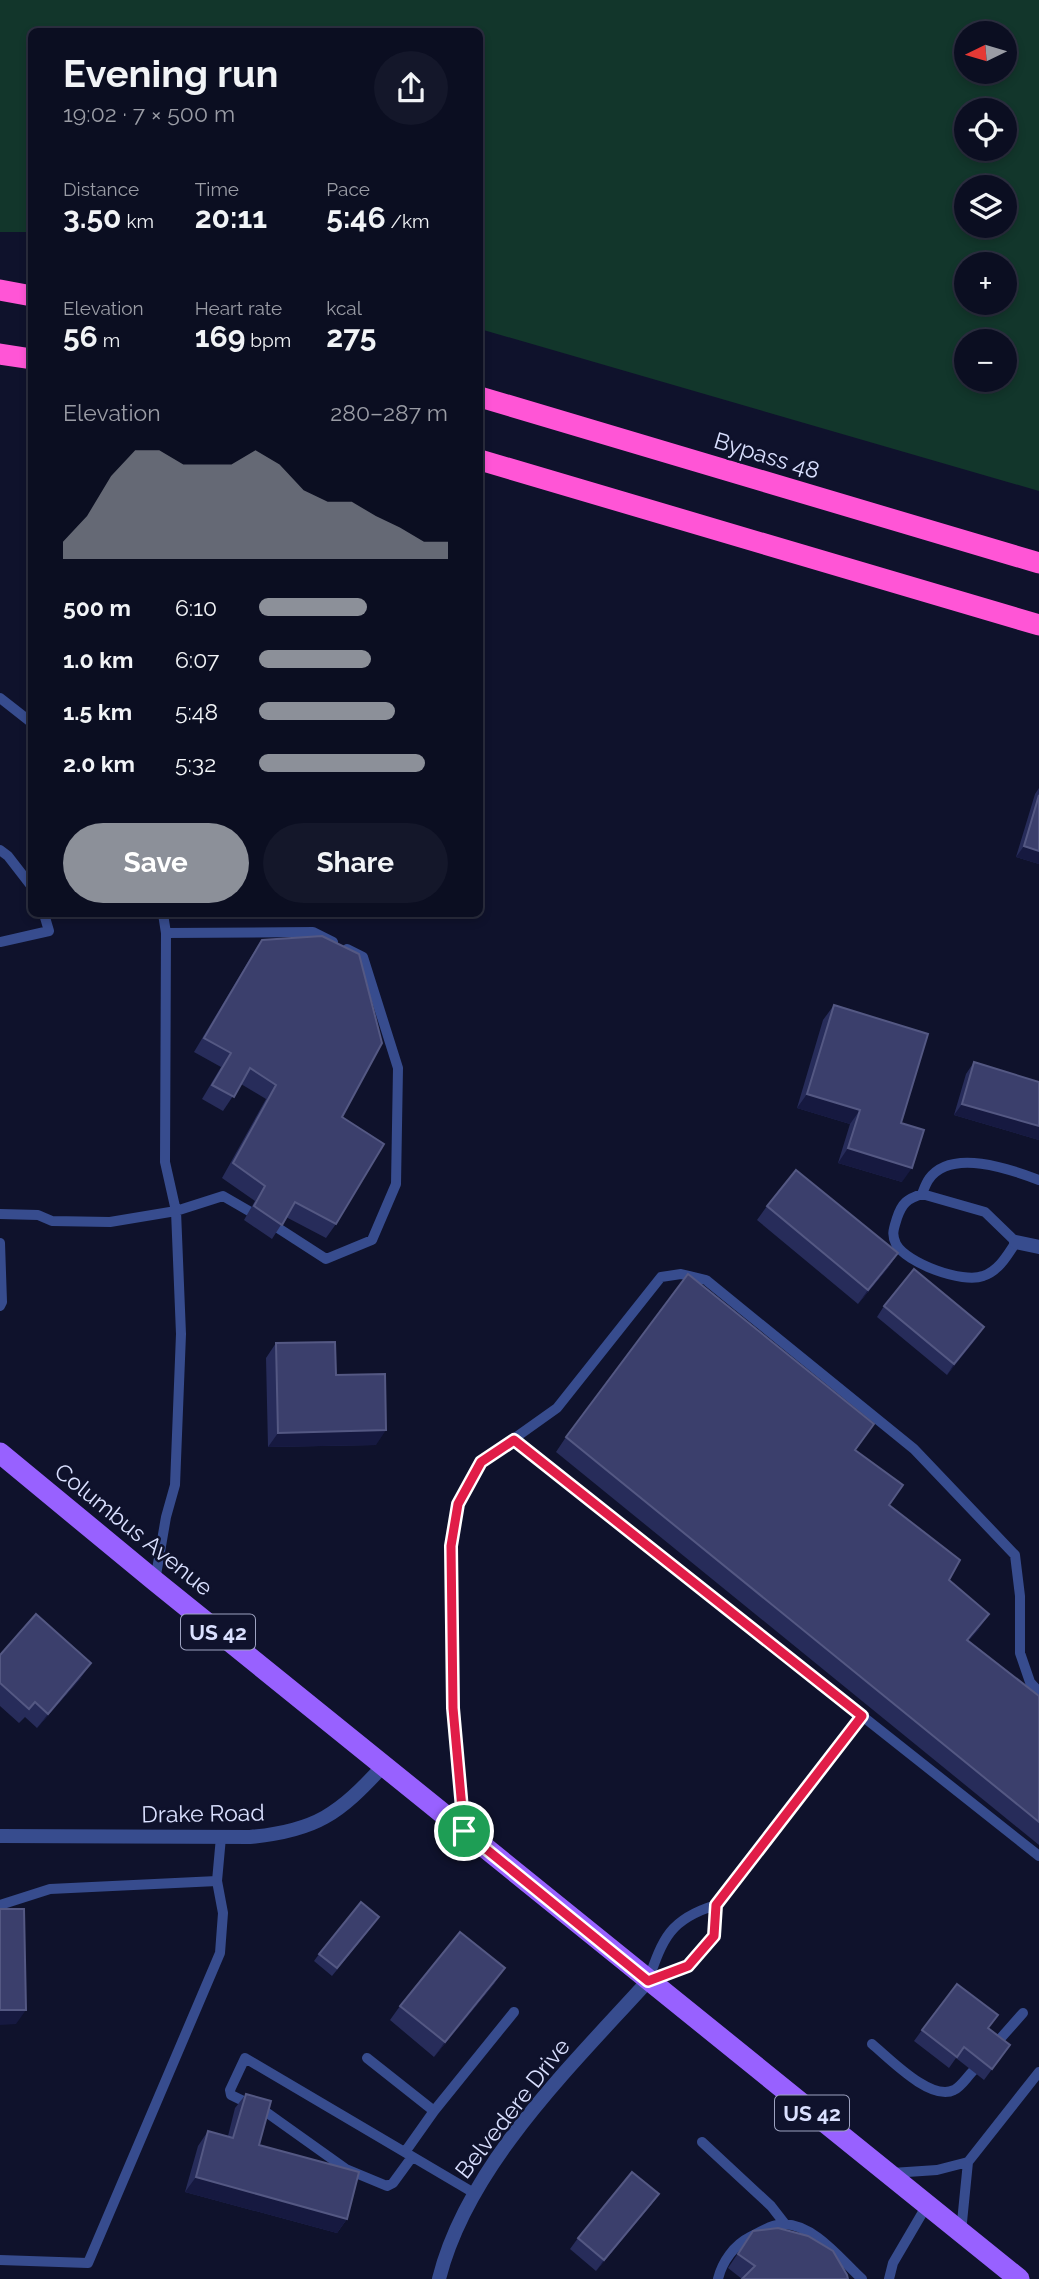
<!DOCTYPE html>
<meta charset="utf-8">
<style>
body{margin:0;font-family:Raleway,sans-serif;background:#14172a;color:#f1f3f6;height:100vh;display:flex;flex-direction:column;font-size:26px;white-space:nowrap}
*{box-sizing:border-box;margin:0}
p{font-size:23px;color:#9a9ca5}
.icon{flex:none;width:38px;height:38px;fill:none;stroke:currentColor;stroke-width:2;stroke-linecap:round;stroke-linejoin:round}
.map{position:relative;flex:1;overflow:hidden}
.side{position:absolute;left:28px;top:28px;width:455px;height:889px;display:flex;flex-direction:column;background:#0b0e21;border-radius:10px;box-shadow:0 4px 10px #0003,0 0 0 2px #2b2e3f}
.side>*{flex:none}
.needle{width:46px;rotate:265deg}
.buttons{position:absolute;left:954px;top:21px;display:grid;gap:14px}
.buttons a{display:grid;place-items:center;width:63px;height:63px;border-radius:50%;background:#0b0e21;box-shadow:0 4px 10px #0003,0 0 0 2px #2b2e3f;font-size:35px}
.pin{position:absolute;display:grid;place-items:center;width:60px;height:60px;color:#fff;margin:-30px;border:4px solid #fff;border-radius:50%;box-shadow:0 2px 7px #0007}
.round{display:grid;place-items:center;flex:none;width:74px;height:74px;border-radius:37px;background:#14172a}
.summary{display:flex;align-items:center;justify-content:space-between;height:119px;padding:0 35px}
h1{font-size:38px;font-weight:700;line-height:52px}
.metrics{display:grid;grid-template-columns:repeat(3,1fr);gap:10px;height:119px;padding:7px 35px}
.metrics div{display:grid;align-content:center}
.metrics b{font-size:30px;font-weight:700}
.metrics small{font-size:19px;font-weight:400}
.metrics p{font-size:19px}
.chart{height:196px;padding:14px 35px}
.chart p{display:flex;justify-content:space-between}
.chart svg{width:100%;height:126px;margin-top:7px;fill:#8c9099;opacity:.7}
.cta{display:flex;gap:14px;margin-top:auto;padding:14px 35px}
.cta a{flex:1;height:80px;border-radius:42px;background:#8c9099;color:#fff;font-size:28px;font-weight:700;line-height:80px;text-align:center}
.cta a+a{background:#14172a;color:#f1f3f6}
ul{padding:0 35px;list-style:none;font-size:23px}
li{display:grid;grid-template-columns:112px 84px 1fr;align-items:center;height:52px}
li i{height:18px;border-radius:9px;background:#8c9099}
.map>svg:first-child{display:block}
</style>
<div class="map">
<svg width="1039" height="2279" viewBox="0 0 1039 2279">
<rect width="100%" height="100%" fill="#0f122c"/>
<path fill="#12362b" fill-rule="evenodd" d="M0 0H1039V491L480 329V32H32L31 232H0ZM966 33H1004V72H966ZM966 110H1004V149H966ZM966 187H1004V226H966ZM966 264H1004V303H966ZM966 341H1004V380H966Z"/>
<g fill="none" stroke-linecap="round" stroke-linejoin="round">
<path stroke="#374c8e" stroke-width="10" d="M0 698 32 723
M0 850 8 856 32 887
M166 933 313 932 333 942
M0 942 49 931 44 914
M922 1194 985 1212 1016 1242C1008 1254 999 1271 983 1276 963 1284 906 1263 896 1244 891 1234 894 1228 897 1218 902 1203 907 1199 922 1194Z
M922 1194C924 1189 926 1183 929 1179 951 1148 1010 1169 1039 1180
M0 1214 38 1215 52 1221 110 1222 176 1211 223 1196 249 1211
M278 1228 326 1259 372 1240 396 1184 398 1068 363 957 347 949
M0 1243 2 1302 0 1306
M514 1440 1039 1856
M155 1581 166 1517 175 1485 181 1334 176 1211 165 1162 166 933 163 914
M464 1829 453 1708 451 1547 458 1504 481 1462 557 1408 661 1277 681 1274 706 1280 914 1449 1015 1555 1020 1596V1653L1030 1682 1039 1692
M0 1905 50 1889 217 1881
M648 1981 688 1967 714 1936 716 1905 862 1716
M648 1981C663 1938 670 1919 716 1905
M872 2044C889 2058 931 2102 954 2090 961 2087 967 2077 973 2071
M992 2048 1023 2013
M367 2058 434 2111
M702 2142 771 2206 785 2224
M405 2152 434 2111 514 2012
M412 2157 393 2183 387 2186 346 2169 266 2112 231 2095 230 2090 245 2058 474 2193
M892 2173 937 2170 968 2162
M961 2232 968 2162 1039 2072
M0 2260 88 2263 220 1953 223 1913 217 1881 221 1837
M718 2279C722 2262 734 2245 750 2237 760 2232 772 2224 784 2224 815 2225 841 2260 862 2279
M889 2279 893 2263 927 2205"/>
<path stroke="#374c8e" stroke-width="14" d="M1016 1242 1039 1247
M0 1836 250 1837C316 1831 339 1814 383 1766
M439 2279C467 2166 571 2066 648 1981"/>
<path stroke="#9861ff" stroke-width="21" d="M0 1453 155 1581 1019 2279"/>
<path stroke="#ff55d6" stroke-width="21" d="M0 290 32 296
M0 354 32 359
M480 397 1039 563
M480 460 1039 625"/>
</g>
<path fill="#272c5a" d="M1039 788V864L1016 857 1035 794Z
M262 940 342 1117 336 1224 326 1238 286 1217 272 1239 244 1220 255 1201 222 1178 266 1099 241 1084 223 1111 202 1099 221 1067 194 1052 252 955Z
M834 1005 901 1123 902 1182 838 1163 850 1124 797 1108 823 1020Z
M974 1062 1039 1082V1140L954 1115 966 1074Z
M767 1206 898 1253 888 1268 858 1304 757 1220Z
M884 1306 984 1327 947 1375 877 1317Z
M276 1343 336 1375 376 1445 268 1447 266 1358Z
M566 1437 855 1450 889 1505 949 1580 979 1629 968 1641 1039 1696V1845L556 1452Z
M0 1655 81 1678 37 1728 25 1717 19 1723 0 1706Z
M374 1924 332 1976 314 1961 319 1954Z
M495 1983 434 2057 390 2020 400 2006Z
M989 2028 1010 2045 984 2080 956 2058 949 2068 914 2041 922 2030Z
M246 2094 259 2145 347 2219 337 2233 185 2192 198 2146 208 2131 228 2136 235 2108Z
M659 2194 651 2205 596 2271 570 2249 578 2238Z
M753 2231 848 2279H742L728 2268Z"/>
<path fill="#161940" d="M1024 846 1039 851V864L1016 857Z
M807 1094 860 1110 850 1124 797 1108Z
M962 1104 1039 1126V1140L954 1115Z
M848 1148 912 1168 902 1182 838 1163Z
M898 1253 888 1268 858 1304 868 1290Z
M984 1327 977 1338 947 1375 954 1364Z
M386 1430 376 1445 268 1447 278 1433Z
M989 1614 979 1629 957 1655 967 1640Z
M91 1663 81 1678 37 1728 48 1714Z
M505 1968 495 1983 434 2057 445 2042Z
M0 2010H26L16 2024 0 2025Z
M196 2177 347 2219 337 2233 185 2192Z
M659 2194 651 2205 596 2271 604 2260Z"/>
<path fill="#3b3f6c" stroke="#545883" stroke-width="2" d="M1039 795V851L1024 846Z
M322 936 359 954 382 1043 342 1117 384 1144 336 1224 295 1202 282 1225 254 1206 265 1186 233 1163 276 1085 250 1068 234 1097 212 1085 231 1053 204 1038 262 940Z
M834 1005 928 1034 901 1123 924 1130 912 1168 848 1148 860 1110 807 1094Z
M974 1062 1039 1082V1126L962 1104Z
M796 1170 898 1253 868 1290 767 1206Z
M914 1269 984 1327 954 1364 884 1306Z
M688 1274 874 1424 855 1450 903 1485 889 1505 960 1560 949 1580 989 1614 967 1640 1039 1696V1822L566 1437Z
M335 1342 336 1375 385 1374 386 1430 278 1433 276 1343Z
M36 1614 91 1663 48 1714 35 1702 29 1709 0 1683V1655Z
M361 1902 379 1917 337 1968 319 1954Z
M0 1909H24L26 2010H0Z
M460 1932 505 1968 445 2042 400 2006Z
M957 1984 998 2015 988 2028 1010 2045 992 2069 964 2047 957 2057 922 2030Z
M246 2094 271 2101 259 2145 359 2172 347 2219 196 2177 208 2131 233 2138Z
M632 2172 659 2194 604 2260 578 2238Z
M778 2228 808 2236 833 2251 847 2275 848 2279H742L755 2266 738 2254 753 2231Z"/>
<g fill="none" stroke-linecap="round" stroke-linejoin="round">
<defs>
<path id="route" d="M514 1440 862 1716 716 1905 714 1936 688 1966 648 1981 464 1831 453 1708 451 1546 458 1504 481 1462Z"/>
</defs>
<use href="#route" stroke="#fff" stroke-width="14"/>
<use href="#route" stroke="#e11d48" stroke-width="9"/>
</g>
<g text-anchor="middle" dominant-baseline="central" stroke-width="5" stroke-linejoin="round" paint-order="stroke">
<g fill="#0f122c" stroke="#9da2c0" stroke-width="2">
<rect x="181" y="1614.5" width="74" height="35" rx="5"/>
<rect x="775" y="2095.5" width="74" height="35" rx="5"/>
</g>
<g font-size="21" font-weight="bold" fill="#dae0ff">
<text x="218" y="1632">US 42</text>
<text x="812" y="2113">US 42</text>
</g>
<g font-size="23" fill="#dae0ff" stroke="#0f122c">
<text transform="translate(767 455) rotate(17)">Bypass 48</text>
<text transform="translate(134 1529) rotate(39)">Columbus Avenue</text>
<text transform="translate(203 1813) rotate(-1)">Drake Road</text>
<text transform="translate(512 2108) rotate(-52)">Belvedere Drive</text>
</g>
</g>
</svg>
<div class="buttons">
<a><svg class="needle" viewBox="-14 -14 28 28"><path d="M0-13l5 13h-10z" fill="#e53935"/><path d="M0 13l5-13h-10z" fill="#9a9ca5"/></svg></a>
<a><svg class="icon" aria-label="locate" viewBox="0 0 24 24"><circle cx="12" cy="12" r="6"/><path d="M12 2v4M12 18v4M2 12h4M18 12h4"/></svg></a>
<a><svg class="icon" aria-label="layers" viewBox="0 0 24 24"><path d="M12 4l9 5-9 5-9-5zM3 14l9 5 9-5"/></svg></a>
<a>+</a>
<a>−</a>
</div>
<div class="pin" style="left:464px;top:1831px;background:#1e9e55"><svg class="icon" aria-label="arrive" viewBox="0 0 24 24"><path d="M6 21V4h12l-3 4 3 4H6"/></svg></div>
<section class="side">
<div class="summary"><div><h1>Evening run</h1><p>19:02 · 7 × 500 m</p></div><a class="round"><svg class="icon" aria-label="share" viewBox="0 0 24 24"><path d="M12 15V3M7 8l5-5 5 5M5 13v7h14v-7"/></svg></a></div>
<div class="metrics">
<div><p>Distance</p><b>3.50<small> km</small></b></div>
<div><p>Time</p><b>20:11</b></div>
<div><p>Pace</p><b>5:46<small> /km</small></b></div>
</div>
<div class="metrics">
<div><p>Elevation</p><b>56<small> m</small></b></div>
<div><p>Heart rate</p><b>169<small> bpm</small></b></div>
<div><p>kcal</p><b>275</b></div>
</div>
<div class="chart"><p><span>Elevation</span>280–287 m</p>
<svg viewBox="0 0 160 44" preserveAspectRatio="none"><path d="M0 44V38L10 29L20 15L30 6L40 6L50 11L60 11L70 11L80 6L90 11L100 20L110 24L120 24L130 29L140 33L150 38L160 38V44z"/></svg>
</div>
<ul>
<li><b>500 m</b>6:10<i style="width:57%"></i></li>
<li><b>1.0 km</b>6:07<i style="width:59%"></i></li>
<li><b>1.5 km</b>5:48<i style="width:72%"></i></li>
<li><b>2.0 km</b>5:32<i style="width:88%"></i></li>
</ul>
<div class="cta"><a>Save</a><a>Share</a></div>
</section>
</div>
